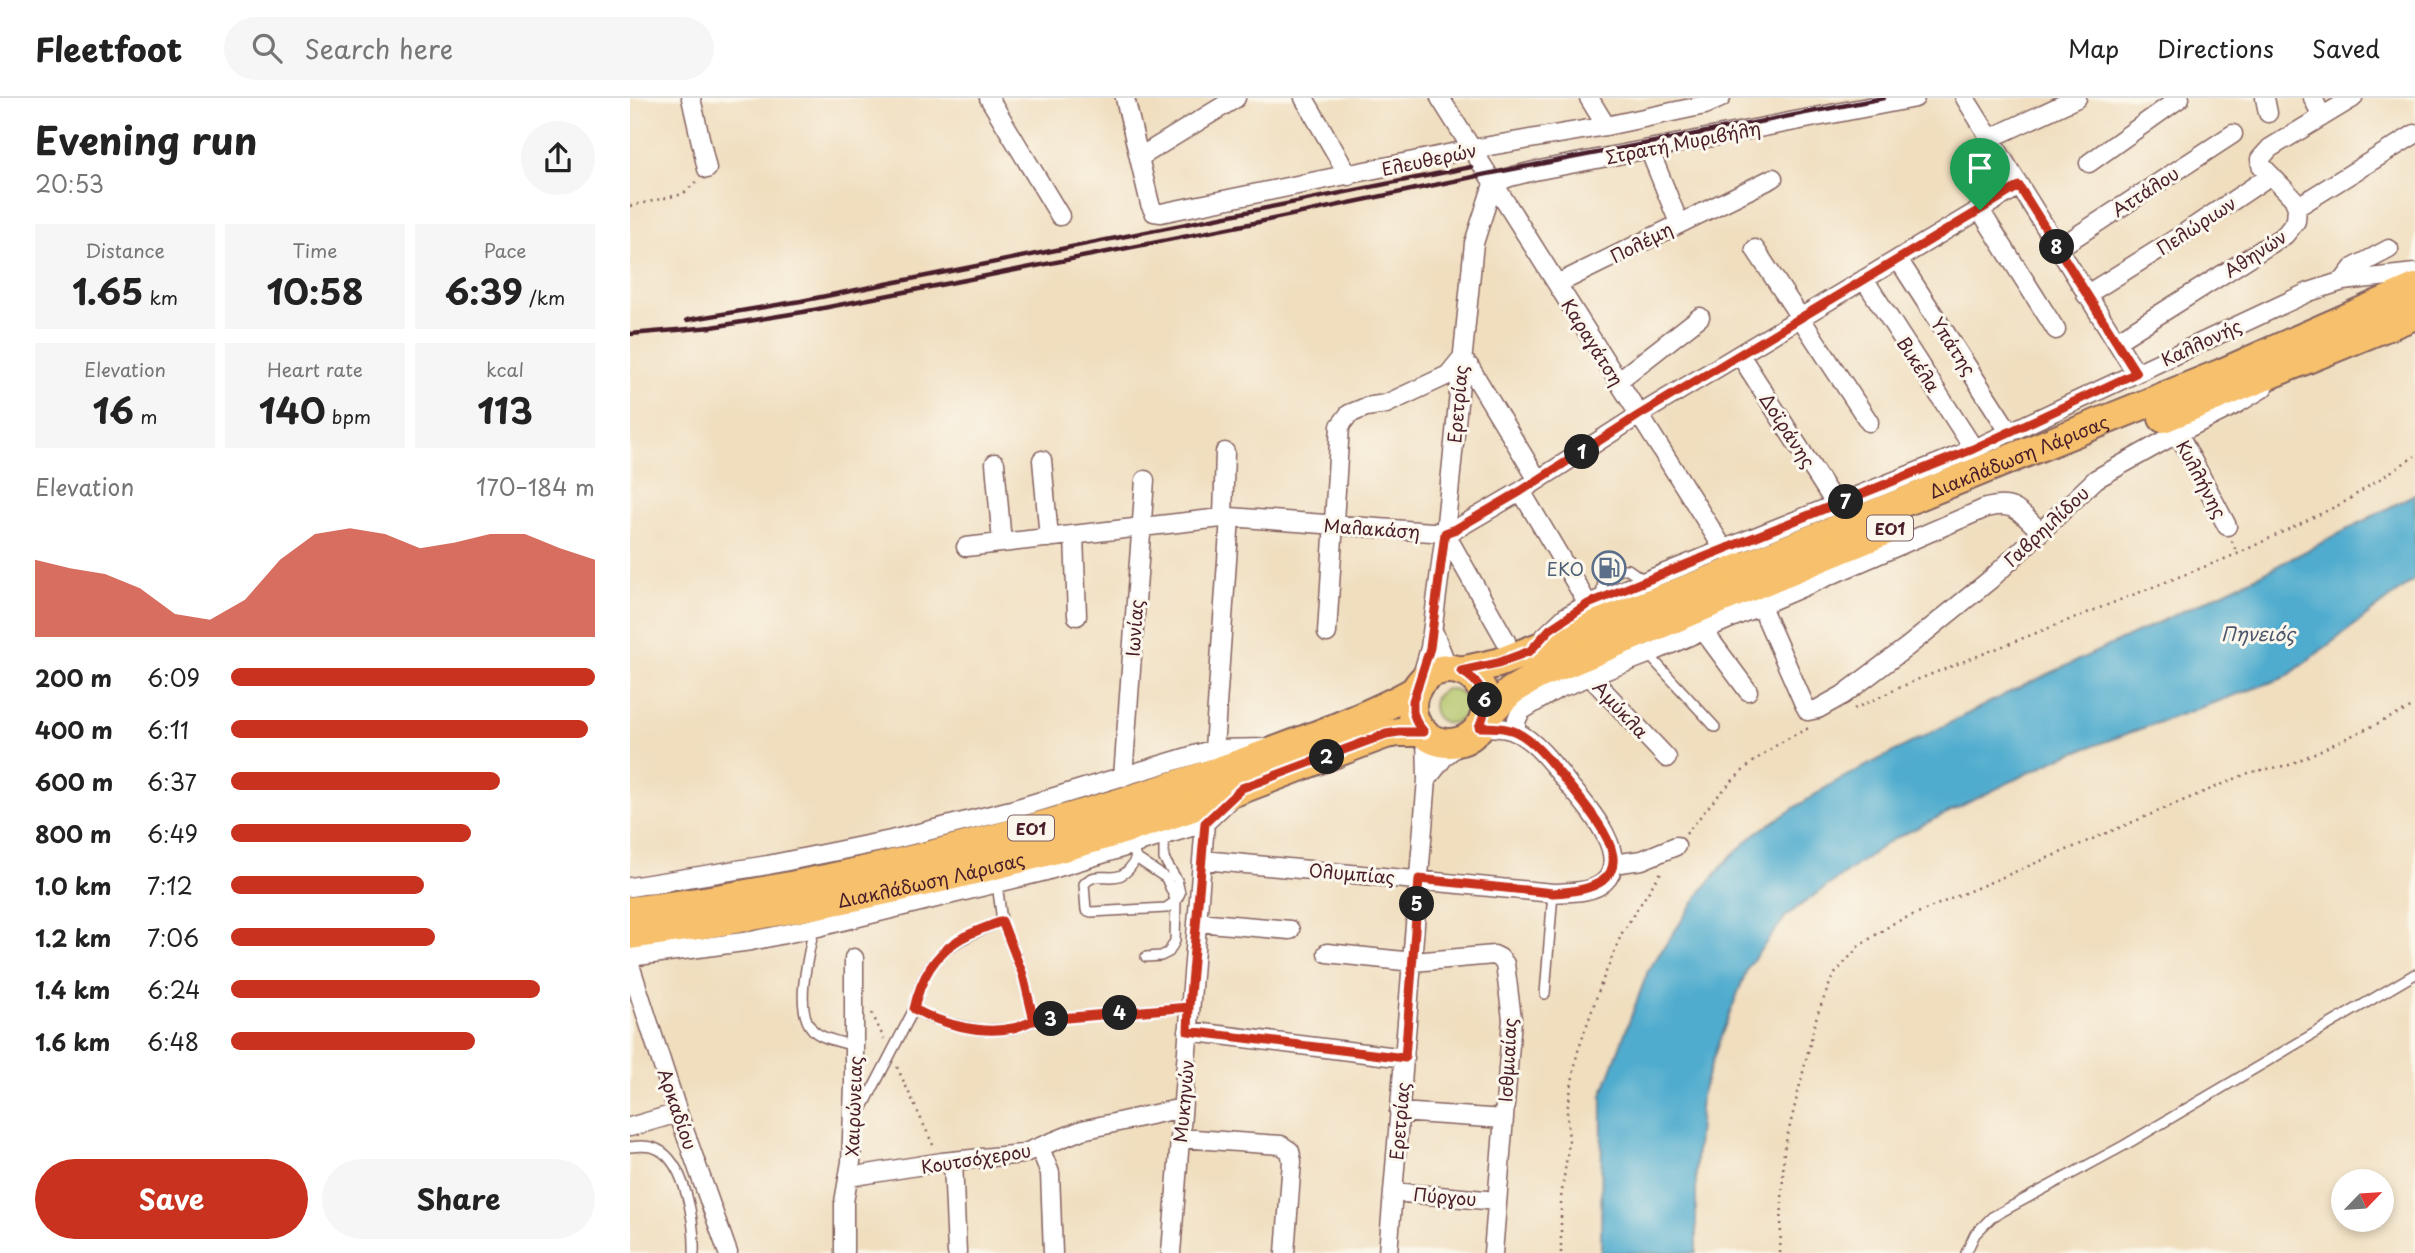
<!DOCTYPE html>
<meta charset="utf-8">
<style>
body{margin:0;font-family:"Playpen Sans",sans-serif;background:#f6f6f6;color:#222;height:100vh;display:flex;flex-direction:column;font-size:26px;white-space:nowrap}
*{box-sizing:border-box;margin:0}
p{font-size:23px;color:#767676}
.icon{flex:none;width:38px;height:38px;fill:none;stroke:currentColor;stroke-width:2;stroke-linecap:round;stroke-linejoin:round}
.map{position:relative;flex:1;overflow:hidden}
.panel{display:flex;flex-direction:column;background:#fff;width:630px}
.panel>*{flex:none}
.needle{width:46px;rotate:65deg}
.controls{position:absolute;left:1701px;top:1071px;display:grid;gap:14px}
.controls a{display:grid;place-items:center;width:63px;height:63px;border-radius:50%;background:#fff;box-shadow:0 4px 10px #0003;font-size:35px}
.pin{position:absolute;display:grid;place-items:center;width:60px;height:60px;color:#fff;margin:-72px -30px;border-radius:50% 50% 50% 0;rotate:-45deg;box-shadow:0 0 7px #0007}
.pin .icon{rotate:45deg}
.km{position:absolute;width:35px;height:35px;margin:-18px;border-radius:50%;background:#222;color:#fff;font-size:19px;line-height:35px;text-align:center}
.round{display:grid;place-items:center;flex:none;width:74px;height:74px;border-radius:37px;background:#f6f6f6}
.head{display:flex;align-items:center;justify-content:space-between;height:119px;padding:0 35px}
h1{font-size:38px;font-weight:700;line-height:52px}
.stats{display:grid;grid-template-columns:repeat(3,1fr);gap:10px;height:119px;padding:7px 35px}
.stats div{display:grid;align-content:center;border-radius:0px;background:#f6f6f6;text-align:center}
.stats b{font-size:35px;font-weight:700}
.stats small{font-size:19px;font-weight:400}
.stats p{font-size:19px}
.chart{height:196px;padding:14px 35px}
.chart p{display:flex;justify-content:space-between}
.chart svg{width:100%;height:126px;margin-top:7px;fill:#c8321e;opacity:.7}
.cta{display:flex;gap:14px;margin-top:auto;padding:14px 35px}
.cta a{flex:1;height:80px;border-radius:42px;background:#c8321e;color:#fff;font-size:28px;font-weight:700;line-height:80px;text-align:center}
.cta a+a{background:#f6f6f6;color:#222}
ul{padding:0 35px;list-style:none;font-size:23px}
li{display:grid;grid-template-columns:112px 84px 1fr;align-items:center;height:52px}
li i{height:18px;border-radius:9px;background:#c8321e}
header{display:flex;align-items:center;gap:42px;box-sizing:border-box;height:98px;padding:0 35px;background:#fff;border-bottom:2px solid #e0e0e0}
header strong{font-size:33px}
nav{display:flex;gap:38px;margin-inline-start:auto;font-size:24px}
.search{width:490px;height:63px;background:#f6f6f6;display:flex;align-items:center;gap:18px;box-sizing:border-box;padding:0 24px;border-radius:38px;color:#767676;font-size:26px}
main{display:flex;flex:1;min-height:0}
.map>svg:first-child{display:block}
</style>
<header>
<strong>Fleetfoot</strong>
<div class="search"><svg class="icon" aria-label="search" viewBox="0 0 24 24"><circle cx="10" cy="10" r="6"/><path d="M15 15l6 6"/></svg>Search here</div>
<nav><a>Map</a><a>Directions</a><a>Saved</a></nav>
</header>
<main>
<section class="panel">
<div class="head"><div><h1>Evening run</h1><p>20:53</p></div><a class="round"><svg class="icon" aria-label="share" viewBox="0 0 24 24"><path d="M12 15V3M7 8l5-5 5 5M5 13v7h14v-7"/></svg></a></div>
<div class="stats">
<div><p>Distance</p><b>1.65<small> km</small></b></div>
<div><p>Time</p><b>10:58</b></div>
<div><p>Pace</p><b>6:39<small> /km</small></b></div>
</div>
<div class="stats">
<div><p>Elevation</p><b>16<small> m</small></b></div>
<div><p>Heart rate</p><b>140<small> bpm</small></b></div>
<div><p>kcal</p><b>113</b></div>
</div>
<div class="chart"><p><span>Elevation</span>170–184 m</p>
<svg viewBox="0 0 160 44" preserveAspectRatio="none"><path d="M0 44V17L10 20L20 22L30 27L40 36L50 38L60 31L70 17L80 8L90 6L100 8L110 13L120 11L130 8L140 8L150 13L160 17V44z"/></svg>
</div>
<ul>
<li><b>200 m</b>6:09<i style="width:100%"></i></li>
<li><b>400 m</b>6:11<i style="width:98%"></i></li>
<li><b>600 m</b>6:37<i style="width:74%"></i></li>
<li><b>800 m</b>6:49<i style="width:66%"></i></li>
<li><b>1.0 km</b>7:12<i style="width:53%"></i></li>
<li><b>1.2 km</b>7:06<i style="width:56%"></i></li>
<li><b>1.4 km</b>6:24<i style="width:85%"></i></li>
<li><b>1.6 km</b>6:48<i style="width:67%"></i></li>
</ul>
<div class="cta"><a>Save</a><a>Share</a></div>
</section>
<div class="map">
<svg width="1785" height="1155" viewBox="0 0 1785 1155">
<rect width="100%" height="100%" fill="#fbf7ec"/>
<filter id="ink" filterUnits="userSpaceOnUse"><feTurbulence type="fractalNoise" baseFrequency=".0143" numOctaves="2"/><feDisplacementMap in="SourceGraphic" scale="14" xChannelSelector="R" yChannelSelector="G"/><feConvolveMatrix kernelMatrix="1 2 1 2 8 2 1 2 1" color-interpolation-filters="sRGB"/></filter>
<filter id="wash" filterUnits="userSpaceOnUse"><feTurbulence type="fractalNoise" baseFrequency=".00686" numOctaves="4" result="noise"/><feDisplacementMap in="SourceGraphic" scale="28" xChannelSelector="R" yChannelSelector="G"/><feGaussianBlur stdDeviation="1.57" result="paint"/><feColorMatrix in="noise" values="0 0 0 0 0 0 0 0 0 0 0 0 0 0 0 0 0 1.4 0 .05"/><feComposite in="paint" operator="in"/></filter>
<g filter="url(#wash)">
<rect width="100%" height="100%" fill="#f0debf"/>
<path fill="#b2c569" stroke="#7e724a" stroke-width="2" d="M803 608a17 17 0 1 1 34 0a17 17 0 1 1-34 0Z"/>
<path fill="#50acce" stroke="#4d667c" stroke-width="2" d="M1785 396V481L1656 579 1429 660 1260 743 1157 817 1118 869 1089 943 1071 998 1066 1063V1155H971L972 997 1018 873 1073 791 1101 758 1126 735 1203 685 1378 595 1630 477Z"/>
</g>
<g filter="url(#ink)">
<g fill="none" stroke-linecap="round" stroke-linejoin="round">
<defs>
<path id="lane" d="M971 501 973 483 977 478 993 471H998L1015 483
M1018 556 1085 629
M502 748 506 760C489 795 471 767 454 786L456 812 461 814 536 810 546 803 550 795 547 782 534 761V738
M506 760 536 780 546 803 545 843 539 854 531 858 516 859
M367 786 372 823 393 877 404 923
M372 823C323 844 296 854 284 911L297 918 321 926 351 932 382 931 404 923 429 920 559 909
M184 830C179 856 163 912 183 932 191 941 212 944 224 948
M915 896 923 795
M227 1021 284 911
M0 1049C9 1048 19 1047 27 1051 56 1064 65 1127 64 1155
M1336 1155 1345 1136 1362 1119 1495 1047 1785 876"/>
<path id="street" d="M61 0 77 71
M359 0 430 118
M495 0 520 106 524 114 531 115 842 51 976 28 1075 7 1091 0
M674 0 719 78
M810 0 1095 453 1103 455
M959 0 976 28
M1335 0 1506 275
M1635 0 1638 15
M1683 0 1692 19
M1361 40 1447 0
M1019 51 1049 125
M510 59 606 0
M1459 65 1550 0
M863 86 880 79 904 73 1285 0
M1667 109 1663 100 1631 67 1630 61 1640 50 1723 0
M1350 112 1426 232
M1125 151 1239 324
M1427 151 1603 36
M1268 161 1380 335
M1234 181 1344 351
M1713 183 1723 170 1759 151
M927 186 1143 80
M1456 197 1547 140 1641 77
M1487 243 1655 137 1666 123 1667 109 1785 36
M1110 257 1206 407
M988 283 1070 219
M1548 335 1597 428
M412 362 419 440
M365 365 372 445
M891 393 958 506
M593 419 595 354
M815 435 876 543
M444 438 447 518
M336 449 600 419 815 435 826 431 891 393 1009 317 1389 88
M1130 506 1174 606 1178 613 1188 611 1213 597 1277 549 1361 481 1466 381 1548 335 1605 307 1633 290
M1073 532 1118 593
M697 535 710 328 719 316 736 309 756 306 818 277 831 261 839 268 908 382
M804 535 814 560 825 571
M907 546 935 519 958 506 1344 351 1679 194 1713 183 1785 175
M954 572 1037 660
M790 585 800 550 815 435 844 145 863 86
M885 634 887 621 891 613 927 591 1018 556 1356 410C1384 402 1391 415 1410 433
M584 651 600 419
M493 679 515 382
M797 681 815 658 837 640
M573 762 923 795C939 794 962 795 974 784 1002 758 956 707 939 687 925 669 907 644 886 634 875 629 861 629 849 629
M983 766 1012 762 1046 748
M0 789 138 767 261 742 381 712 584 651 638 650
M567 824 660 832
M697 855 783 864 864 857 870 860 875 866 882 921 863 1155
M0 859 121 843 184 830 416 773 575 725 600 701
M0 867 48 1015 98 1155
M558 933 775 960
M769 1014 874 1021
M0 1029 48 1015
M550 1040 651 1047 660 1053 662 1063 655 1155
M410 1050 420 1075 423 1155
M323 1064 327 1155
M219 1079 312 1064 392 1056 452 1032 552 1010
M763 1094 867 1103
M214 1155V1104L221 1064 224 988V860
M541 1155 575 725
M758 1155 797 681 796 636"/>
<g id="primary">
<path d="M1533 320 1785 217"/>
<circle cx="819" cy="608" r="37"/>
<path id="s1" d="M831 573 868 565 1091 478 1592 275 1785 190"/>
<path d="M854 620 881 593 908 577 1262 430"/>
<path d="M0 813C180 792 358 746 530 692 588 674 644 654 700 632 729 620 759 608 786 592"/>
<path id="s2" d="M0 837C164 814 333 780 492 732 581 706 668 668 756 636L769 634H794"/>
</g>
</defs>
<use href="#lane" stroke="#84625f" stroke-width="12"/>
<use href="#street" stroke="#84625f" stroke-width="21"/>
<use href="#primary" stroke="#84625f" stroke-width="32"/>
<path stroke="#84625f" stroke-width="2.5" stroke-dasharray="2 5" stroke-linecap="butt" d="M0 108 53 96 67 83
M1602 443 1607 456
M1224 611 1284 583 1607 456 1713 405 1785 358
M1056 736C1094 689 1123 655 1179 630
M242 915 254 941
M267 969 304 1049
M931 1155V1100L939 1044 937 1013 947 956 971 886 992 835 1033 771
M1150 1155 1154 1052 1187 917 1203 878 1229 848 1264 825 1621 674 1659 667 1785 608"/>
<use href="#lane" stroke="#fff" stroke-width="9"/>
<use href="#street" stroke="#fff" stroke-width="18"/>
<use href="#primary" stroke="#f7c06c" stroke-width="28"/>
<path stroke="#4a1f2b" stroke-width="4.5" d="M57 222 171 203 841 69
M0 236 82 229 173 214 624 125 857 76 1254 0"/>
</g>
</g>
<g fill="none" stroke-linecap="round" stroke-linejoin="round" filter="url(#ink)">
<defs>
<path id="route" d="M1350 112 1009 317 891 393 826 431 815 435 800 550 783 603V614L787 625 794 634H769L756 636 612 690 575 725 559 909C516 913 473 916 430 920 421 921 412 921 403 923 396 925 390 929 383 930 351 937 312 926 284 911 290 883 302 859 327 843 340 834 358 829 372 823L393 877 404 923 559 909 558 933 775 960 789 781 923 795C1021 790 979 735 939 687 925 670 907 644 886 634 875 629 861 629 849 629 861 605 854 585 831 573L868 565 900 553 920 531 958 506 1343 351 1506 275 1389 88 1350 112"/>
</defs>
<use href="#route" stroke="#fff" stroke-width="14"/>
<use href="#route" stroke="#c8321e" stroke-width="9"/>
</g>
<defs>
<symbol id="fuel-ring" viewBox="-11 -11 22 22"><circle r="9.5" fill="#fbf7ec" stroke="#5c6f8a" stroke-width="1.5"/><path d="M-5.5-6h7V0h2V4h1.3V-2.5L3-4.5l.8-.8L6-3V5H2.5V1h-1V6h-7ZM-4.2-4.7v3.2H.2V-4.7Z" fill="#5c6f8a"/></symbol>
</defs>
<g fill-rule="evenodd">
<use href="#fuel-ring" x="960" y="451" width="38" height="38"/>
</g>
<g text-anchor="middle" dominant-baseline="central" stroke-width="6" stroke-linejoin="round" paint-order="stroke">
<g fill="#fbf7ec" stroke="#7f6065" stroke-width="2">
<rect x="1237" y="417.5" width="46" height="25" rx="5"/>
<rect x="378" y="717.5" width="46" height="25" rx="5"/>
</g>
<g font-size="16" font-weight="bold" fill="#4a1f2b">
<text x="1260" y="430">ΕΟ1</text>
<text x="401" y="730">ΕΟ1</text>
</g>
<g font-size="18" fill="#4a1f2b" stroke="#fbf7ec">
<text transform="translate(1053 44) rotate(-11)">Στρατή Μυριβήλη</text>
<text transform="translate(799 61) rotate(-12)">Ελευθερών</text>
<text transform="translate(1515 93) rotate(-33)">Αττάλου</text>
<text transform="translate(1566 127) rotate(-33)">Πελώριων</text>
<text transform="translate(1011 144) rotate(-27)">Πολέμη</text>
<text transform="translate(1625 155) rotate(-33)">Αθηνών</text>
<text transform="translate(963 244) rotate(58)">Καραγάτση</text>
<text transform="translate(1571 244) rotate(-25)">Καλλoνής</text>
<text transform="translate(1324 248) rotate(57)">Υπάτης</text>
<text transform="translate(1289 266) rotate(57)">Βικέλα</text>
<text transform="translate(827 306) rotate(-85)">Ερετρίας</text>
<text transform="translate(1158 332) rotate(57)">Δοϊράνης</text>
<text stroke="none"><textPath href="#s1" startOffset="598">Διακλάδωση Λάρισας</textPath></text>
<text transform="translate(1572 381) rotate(62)">Κυλλήνης</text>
<text transform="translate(1416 428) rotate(-43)">Γαβρηιλίδου</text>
<text transform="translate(742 430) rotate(4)">Μαλακάση</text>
<text transform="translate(504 530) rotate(-86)">Ιωνίας</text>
<text transform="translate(991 611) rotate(47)">Αμύκλα</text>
<text transform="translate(722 775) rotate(5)">Ολυμπίας</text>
<text stroke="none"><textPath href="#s2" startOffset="306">Διακλάδωση Λάρισας</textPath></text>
<text transform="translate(877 962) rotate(-87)">Ισθμιαίας</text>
<text transform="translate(553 1003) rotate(-85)">Μυκηνών</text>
<text transform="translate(223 1008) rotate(-88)">Χαιρώνειας</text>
<text transform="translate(48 1011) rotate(71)">Αρκαδίου</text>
<text transform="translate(769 1023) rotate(-85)">Ερετρίας</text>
<text transform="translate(346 1060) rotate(-9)">Κουτσόχερου</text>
<text transform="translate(815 1098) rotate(5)">Πύργου</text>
</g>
<g font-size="18" fill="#4e5e75" stroke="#fbf7ec" text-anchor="end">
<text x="954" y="470">EKO</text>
</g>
<g font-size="19" font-style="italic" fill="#4c576c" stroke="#fbf7ec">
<text x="1628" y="535">Πηνειός</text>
</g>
</g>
</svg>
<div class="controls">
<a><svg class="needle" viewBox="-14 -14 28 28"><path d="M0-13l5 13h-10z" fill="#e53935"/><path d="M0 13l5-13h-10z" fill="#767676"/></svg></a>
</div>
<div class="pin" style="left:1350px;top:112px;background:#1e9e55"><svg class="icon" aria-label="arrive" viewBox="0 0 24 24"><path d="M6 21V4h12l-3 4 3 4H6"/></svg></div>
<b class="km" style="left:952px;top:354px">1</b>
<b class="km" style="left:697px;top:659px">2</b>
<b class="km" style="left:421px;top:921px">3</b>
<b class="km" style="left:490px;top:915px">4</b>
<b class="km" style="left:787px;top:806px">5</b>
<b class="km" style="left:855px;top:602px">6</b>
<b class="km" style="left:1216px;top:404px">7</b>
<b class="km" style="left:1427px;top:149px">8</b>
</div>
</main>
